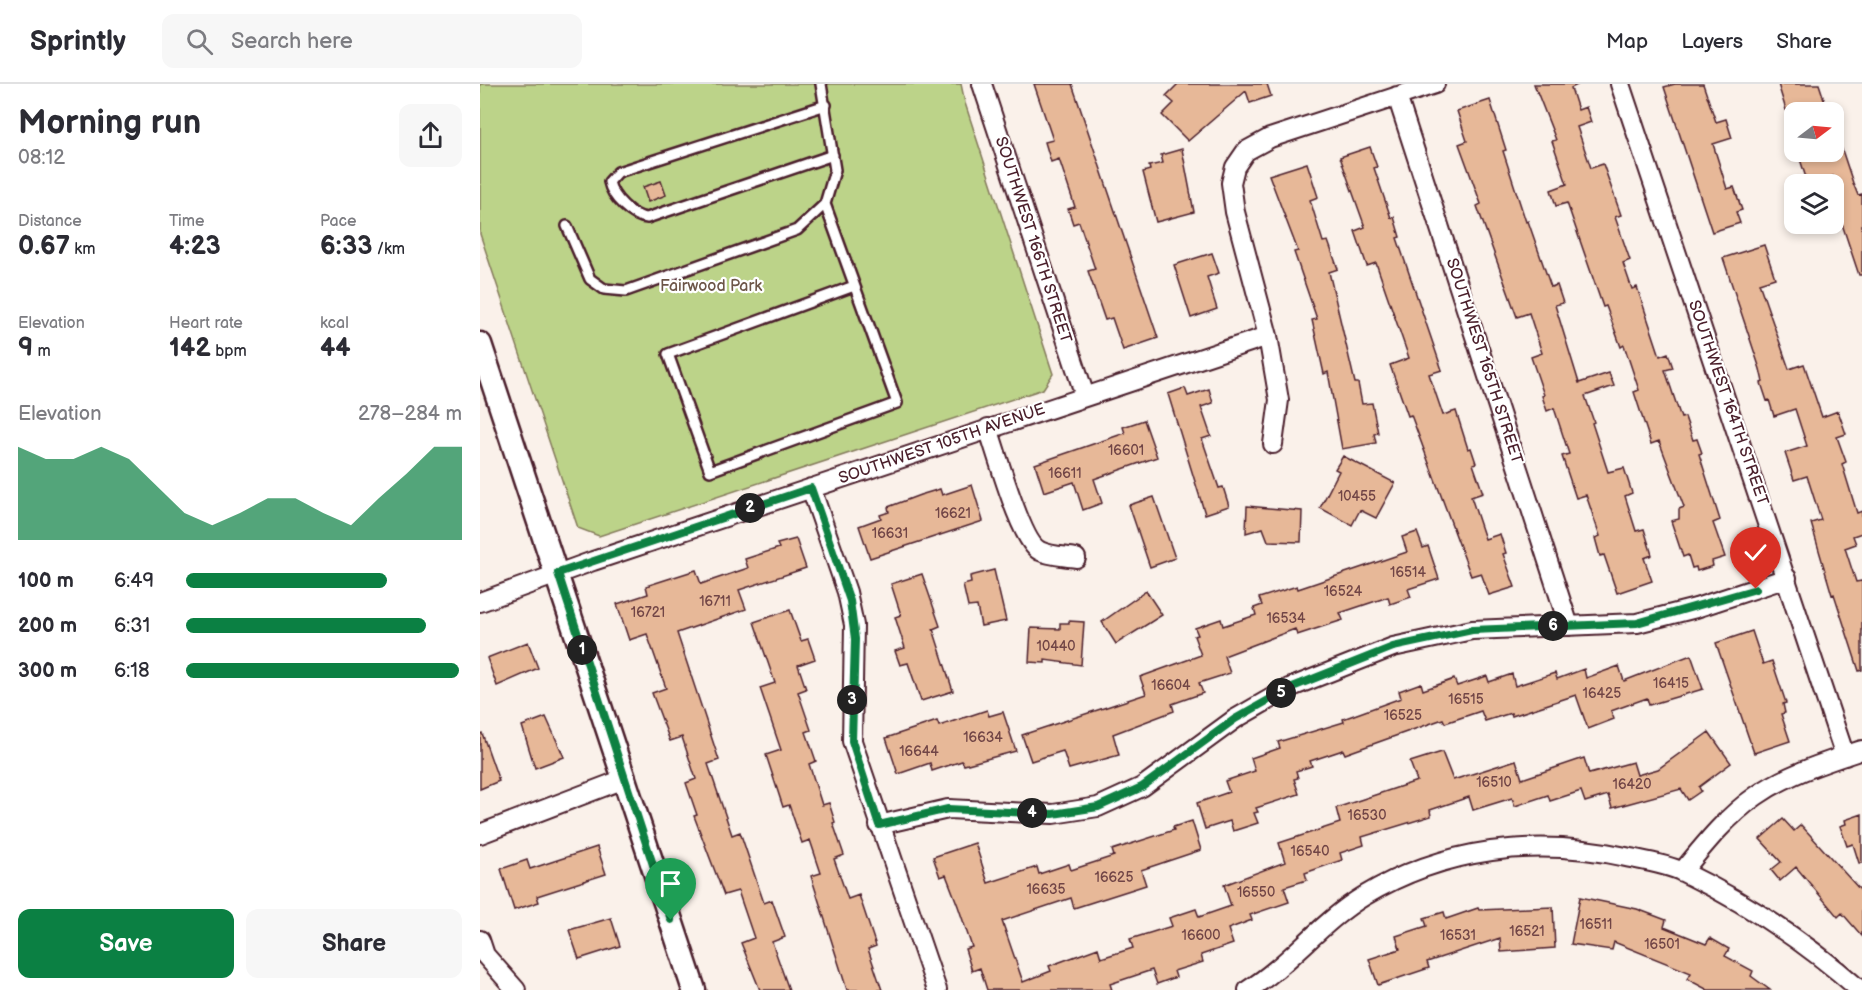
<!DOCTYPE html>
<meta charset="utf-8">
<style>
body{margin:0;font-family:"Balsamiq Sans",sans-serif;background:#f7f7f7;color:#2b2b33;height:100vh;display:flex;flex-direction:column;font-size:22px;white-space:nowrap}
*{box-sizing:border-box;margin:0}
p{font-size:20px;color:#7c7c81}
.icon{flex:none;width:33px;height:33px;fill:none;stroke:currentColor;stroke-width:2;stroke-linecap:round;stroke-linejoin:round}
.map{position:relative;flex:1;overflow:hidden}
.drawer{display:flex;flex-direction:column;background:#fff;width:480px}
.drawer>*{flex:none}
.needle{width:39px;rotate:74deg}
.buttons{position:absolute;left:1304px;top:18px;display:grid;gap:12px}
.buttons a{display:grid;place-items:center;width:60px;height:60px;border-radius:12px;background:#fff;box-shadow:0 3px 9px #0003;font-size:30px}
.pin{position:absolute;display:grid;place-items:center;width:51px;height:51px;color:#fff;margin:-62px -26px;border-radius:50% 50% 50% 0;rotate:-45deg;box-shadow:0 0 6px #0007}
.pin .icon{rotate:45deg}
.km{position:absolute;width:30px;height:30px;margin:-15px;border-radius:50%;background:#222;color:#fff;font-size:16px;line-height:30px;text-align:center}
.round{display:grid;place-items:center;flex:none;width:63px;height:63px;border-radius:12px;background:#f7f7f7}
.headline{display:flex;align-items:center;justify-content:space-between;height:102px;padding:0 18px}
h1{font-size:33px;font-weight:800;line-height:45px}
.metrics{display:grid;grid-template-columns:repeat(3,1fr);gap:9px;height:102px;padding:6px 18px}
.metrics div{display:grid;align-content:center}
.metrics b{font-size:26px;font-weight:800}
.metrics small{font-size:16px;font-weight:400}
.metrics p{font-size:16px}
.chart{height:168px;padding:12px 18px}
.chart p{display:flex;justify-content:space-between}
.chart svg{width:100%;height:108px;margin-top:6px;fill:#0b8043;opacity:.7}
.primary-button{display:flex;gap:12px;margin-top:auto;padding:12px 18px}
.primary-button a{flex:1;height:69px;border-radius:12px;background:#0b8043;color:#fff;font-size:24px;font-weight:800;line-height:69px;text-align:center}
.primary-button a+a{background:#f7f7f7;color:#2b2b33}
ul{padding:0 18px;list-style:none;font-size:20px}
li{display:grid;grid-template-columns:96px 72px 1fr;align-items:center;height:45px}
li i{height:15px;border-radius:8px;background:#0b8043}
header{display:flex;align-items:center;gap:36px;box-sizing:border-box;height:84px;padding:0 30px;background:#fff;border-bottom:2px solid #e1e1e2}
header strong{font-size:28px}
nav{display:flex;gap:33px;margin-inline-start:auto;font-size:21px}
.search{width:420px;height:54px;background:#f7f7f7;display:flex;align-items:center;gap:15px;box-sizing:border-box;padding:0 21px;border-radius:12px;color:#7c7c81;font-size:22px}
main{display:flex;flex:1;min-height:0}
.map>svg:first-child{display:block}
</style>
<header>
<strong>Sprintly</strong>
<div class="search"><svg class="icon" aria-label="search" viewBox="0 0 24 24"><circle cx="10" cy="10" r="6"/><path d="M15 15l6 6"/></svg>Search here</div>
<nav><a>Map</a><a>Layers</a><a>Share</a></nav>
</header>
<main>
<section class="drawer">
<div class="headline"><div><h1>Morning run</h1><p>08:12</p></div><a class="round"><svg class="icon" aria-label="share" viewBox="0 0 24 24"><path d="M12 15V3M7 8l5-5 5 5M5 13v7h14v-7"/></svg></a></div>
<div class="metrics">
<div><p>Distance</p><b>0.67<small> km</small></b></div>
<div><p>Time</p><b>4:23</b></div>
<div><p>Pace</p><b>6:33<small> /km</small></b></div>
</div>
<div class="metrics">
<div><p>Elevation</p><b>9<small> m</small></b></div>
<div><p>Heart rate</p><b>142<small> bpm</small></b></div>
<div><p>kcal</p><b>44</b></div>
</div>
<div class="chart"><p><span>Elevation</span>278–284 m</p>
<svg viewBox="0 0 160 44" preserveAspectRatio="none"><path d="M0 44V6L10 11L20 11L30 6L40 11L50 22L60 33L70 38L80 33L90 27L100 27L110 33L120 38L130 27L140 17L150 6L160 6V44z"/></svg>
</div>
<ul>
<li><b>100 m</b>6:49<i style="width:73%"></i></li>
<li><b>200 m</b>6:31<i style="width:87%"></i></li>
<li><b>300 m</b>6:18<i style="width:99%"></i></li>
</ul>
<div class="primary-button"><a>Save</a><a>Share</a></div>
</section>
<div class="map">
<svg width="1382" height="906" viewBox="0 0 1382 906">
<rect width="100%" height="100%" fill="#faf1ea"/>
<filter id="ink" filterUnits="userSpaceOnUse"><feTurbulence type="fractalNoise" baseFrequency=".0167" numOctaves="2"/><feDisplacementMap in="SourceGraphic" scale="12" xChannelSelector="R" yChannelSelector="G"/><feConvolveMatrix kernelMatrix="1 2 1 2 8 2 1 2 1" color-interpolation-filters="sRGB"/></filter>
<g filter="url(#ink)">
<path fill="#bcd389" stroke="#83795a" stroke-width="1.5" d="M0 0H481L485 19 573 290 563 305 119 452 98 444 0 150Z"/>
<path fill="#e7b898" stroke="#4a1f2b" stroke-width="1.5" d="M554 0H592L678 254 643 266 632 234 625 236 608 187 615 185 599 138 593 140 588 125 595 123 579 75 571 78 565 58 573 56Z
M698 0H787L791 12 770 19 766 7 708 57 682 31 694 19 686 12Z
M1054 0H1099L1091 4 1098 26 1106 23 1111 38 1097 43 1111 84 1123 80 1141 131 1135 133 1150 176 1143 179 1152 205 1157 203 1180 272 1188 269 1193 284 1185 286 1201 334 1205 333 1213 356 1217 355 1222 369 1219 370 1240 436 1233 439 1245 473 1232 477 1233 482 1217 487 1216 483 1212 484 1208 471 1203 473 1191 437 1199 435V425L1204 423 1179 357 1171 360 1154 308 1159 306 1144 261 1141 263 1126 222 1123 223 1087 119 1076 122 1071 106 1087 100 1072 57 1076 56Z
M1195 0H1223L1236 38 1246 35 1252 54 1233 60 1247 105 1254 103 1262 126 1256 128 1260 139 1232 148 1184 3Z
M1298 0H1339L1347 24 1335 28H1321L1319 22 1306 26Z
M1010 16 1026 66 1023 67 1046 138 1048 137 1071 203 1077 201 1083 219 1075 221 1099 299 1129 289 1134 302 1105 312 1114 338 1112 339 1128 388 1144 384 1152 409 1145 412 1156 447 1164 445 1172 471 1164 474 1172 497 1137 509 1124 471 1120 472 1115 454 1120 452 1106 411 1096 414 1082 372 1089 370 1074 324 1067 327 1062 312 1064 311 1051 273 1062 269 1049 229 1037 233 997 122 1001 120 979 60 987 57 977 27Z
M1356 48 1373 99 1378 111 1382 110V191H1379L1353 113V92L1328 100 1319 72 1334 68H1353V49Z
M890 63 897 83 894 84 911 134 914 133 920 153 917 154 962 286 949 290 963 331 976 327 988 365 991 364 996 379 993 380 1003 409 991 413 1005 455 1020 450 1026 469 1023 470 1035 503 1009 511 1001 489 991 492 931 331 928 332 910 281 929 274 896 179 887 182 875 147 885 143 860 73Z
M702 65 714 128 676 138 663 88 670 86 669 82 683 79 681 71Z
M827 79 838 113 830 116 843 158 848 157 858 185 849 188 875 299H878L882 320 892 319 898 349 894 350 896 359 862 365 848 288 844 290 832 236 837 235 814 168 818 167 789 91Z
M181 97 186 111 168 118 163 103Z
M1284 161 1295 194 1279 199 1309 285 1324 280 1342 333 1358 327 1366 350 1357 353 1366 378 1362 380 1377 429 1382 427V449L1373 452 1376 460 1365 464 1376 498 1382 497V586L1379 587 1354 510 1352 511 1331 439 1341 436 1327 392 1314 396 1305 369 1327 362 1315 325 1294 332 1289 316 1287 317 1281 299 1283 298 1280 285 1243 174Z
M732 169 739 189 727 193 737 225 711 234 694 181Z
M705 304 708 312 729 305 733 319 721 323 731 352 722 355 739 404 743 403 749 422 725 430 688 310Z
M664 336 677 373 614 395 622 419 603 426 594 398 564 408 555 380 645 349 643 343Z
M863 372 915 399 896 434 880 426 872 441 840 424 859 387 855 385Z
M492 401 503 437 390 474 379 442 401 434 400 431 409 428 408 423 440 411 460 405 462 411Z
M674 413 695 474 670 483 649 421Z
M767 422 822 427 821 458 788 457 783 444 766 449Z
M937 448 943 464 948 462 959 495 928 505 931 513 910 520 908 513 860 529 863 536 817 551 815 545 744 572 750 589 719 599 723 609 692 620 694 627 633 650 639 671 589 685 583 667 551 677 542 651 666 610 660 593 721 571 714 552 718 551 715 544 741 535 743 542 776 531 774 524 782 521 779 514 817 502 818 505 927 468 922 453Z
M316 455 326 484 259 506 266 525 197 549 239 676 228 680 252 751 260 748 284 819 292 816 305 853 292 858 309 906H280L261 859 274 854 258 807 244 811 214 732 217 731 206 699 216 695 202 653 190 657 172 609 186 604 167 550 149 556 137 520 168 510 166 502 216 486 221 500 268 484 265 475 299 464 297 460Z
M514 486 526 537 501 542 497 522 488 523 483 501 491 499 490 492Z
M442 490 460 542 453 545 473 607 441 617 428 579 420 581 415 567 425 564 415 533 421 531 411 500Z
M666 507 682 531 636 560 622 538Z
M310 526 321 557 328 555 335 575 318 581 326 605 318 608 331 646 326 648 336 677 329 680 342 721 349 719 355 738 353 739 364 771 354 775 368 815 379 811 396 862 388 865 402 906H367L331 792 341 789 330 756 322 759 309 721 303 723 286 671 301 666 280 604 295 599 274 538Z
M589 537 604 538 601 581 565 576V579L549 578 551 544 580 545V539H589Z
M1272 547 1283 580 1292 577 1306 619 1303 620 1305 629 1301 630 1310 657 1274 669 1236 559Z
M48 558 58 584 17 602 7 574Z
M1211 571 1223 605 1169 621 1167 614 1131 627 1134 635 1108 645 1096 611 1032 632 1031 629 1005 637 1001 627 965 639 963 635 865 670 863 666 830 677 832 682 816 687 818 694 814 695 819 710 776 724 778 728 774 729 778 739 753 747 750 737 725 745 717 719 749 708 745 697 775 687 771 674 800 664 798 658 864 638 863 635 921 614 919 607 941 599 943 606 974 595 977 602 1007 592 1009 598 1032 590 1035 602 1075 589 1077 595 1104 585 1106 594 1139 582 1144 597Z
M507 626 509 632 523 628 536 667 484 681 482 677 452 687 450 679 418 690 406 654 457 637 459 642Z
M66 633 84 673 55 684 42 642Z
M1229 648 1251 679 1219 703 1221 707 1208 716 1201 705 1132 724 1128 711 1105 718 1101 707 1070 717 1068 711 1035 722 1032 714 993 726 989 713 950 726 951 732 882 753 884 761 860 769 862 776 825 789 827 796 804 803 809 818 770 831 772 836 748 845 753 860 721 871 723 878 694 887 696 893 677 900 672 886 630 900 632 906H507L500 884 492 887 485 865 492 863 478 822 466 791 460 793 453 773 495 759 508 799 557 783 559 790 589 780 591 786 634 772 632 766 694 746 693 743 712 737 721 766 661 786 666 801 594 824 591 814 522 837 543 898 571 887 569 882 618 864 621 874 653 864 650 855 692 842 689 834 716 825 719 833 751 822 744 801 805 778 799 759 860 739 856 724 937 697 930 678 962 668 973 696 1036 676 1042 695 1104 674 1109 690 1153 678 1157 691 1178 685Z
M2 649 19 697 0 705V650Z
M1382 730V779H1379L1373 760 1367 762 1360 742 1366 740 1365 736Z
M1303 735 1314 747 1321 741 1382 808V852L1362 829 1358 833 1316 783 1300 797 1291 786 1301 778 1280 755Z
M117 763 126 790 57 812 59 818 34 826 21 785 47 776 50 785Z
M1100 813 1157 825 1186 836 1184 843 1226 860 1230 854 1249 865 1245 872 1273 887 1271 892 1290 906H1228L1207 895 1211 889 1134 858 1132 866 1091 860Z
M1073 823 1075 864 1021 868 1020 854 947 878 949 884 898 901 889 875 920 865 916 852 947 842 944 834 964 828 966 835 998 824 999 826Z
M131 834 140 862 99 875 89 846Z"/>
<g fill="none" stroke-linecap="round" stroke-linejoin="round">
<defs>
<path id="service" d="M346 21 138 88 129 98C132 113 152 133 167 134L353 71
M345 120 417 319 230 387 188 270 374 202
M87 142 110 195 124 205 146 207 317 146 345 120 355 86 341 0"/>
<path id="minor" d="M502 0 605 312
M1140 0 1365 672
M917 12 1089 542
M508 344C516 366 541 459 560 467 570 472 585 472 596 474
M793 360 799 316 788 252 755 128 751 99 755 83 766 67 790 54 955 0
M331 404 367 508 374 541 372 657 457 906
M0 518 113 477 788 252
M399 741 468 725 573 730 618 723 662 703 755 635 809 604 913 563 992 546 1157 539 1216 524 1307 494
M0 750 144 695
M1202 788C1224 761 1247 732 1276 712 1307 690 1346 678 1382 666
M0 856 5 871 36 906
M768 906C811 879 841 838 884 812 964 764 1056 753 1146 773 1165 777 1186 780 1203 788 1267 819 1327 859 1380 906"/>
<path id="tertiary" d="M0 260 214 906"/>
</defs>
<use href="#service" stroke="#4a1f2b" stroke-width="14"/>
<use href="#minor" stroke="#4a1f2b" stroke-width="22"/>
<use href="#tertiary" stroke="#4a1f2b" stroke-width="27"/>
<use href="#service" stroke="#fff" stroke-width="9"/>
<use href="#minor" stroke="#fff" stroke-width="18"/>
<use href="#tertiary" stroke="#fff" stroke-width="22"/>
</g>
</g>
<g fill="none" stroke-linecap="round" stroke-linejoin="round" filter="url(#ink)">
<defs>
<path id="route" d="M191 836 78 489 331 404 370 517 375 555 372 657 399 741 468 725 573 730 618 723 662 703 755 635 810 604 913 563 992 546 1157 539 1276 505"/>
</defs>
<use href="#route" stroke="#fff" stroke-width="12"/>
<use href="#route" stroke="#0b8043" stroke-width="8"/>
</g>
<g text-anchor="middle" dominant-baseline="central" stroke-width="4.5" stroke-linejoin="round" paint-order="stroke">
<g font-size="14" fill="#714546">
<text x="646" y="366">16601</text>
<text x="585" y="389">16611</text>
<text x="877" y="412">10455</text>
<text x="473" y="429">16621</text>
<text x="410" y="449">16631</text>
<text x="928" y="488">16514</text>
<text x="863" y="507">16524</text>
<text x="235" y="517">16711</text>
<text x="168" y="528">16721</text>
<text x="806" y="534">16534</text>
<text x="576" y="562">10440</text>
<text x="1191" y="599">16415</text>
<text x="691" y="601">16604</text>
<text x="1122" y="609">16425</text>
<text x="986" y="615">16515</text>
<text x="923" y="631">16525</text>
<text x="503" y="653">16634</text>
<text x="439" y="667">16644</text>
<text x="1014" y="698">16510</text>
<text x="1152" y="700">16420</text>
<text x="887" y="731">16530</text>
<text x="830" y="767">16540</text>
<text x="634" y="793">16625</text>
<text x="566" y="805">16635</text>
<text x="776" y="808">16550</text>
<text x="1116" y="840">16511</text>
<text x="1047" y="847">16521</text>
<text x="721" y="851">16600</text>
<text x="978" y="851">16531</text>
<text x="1182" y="860">16501</text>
</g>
<g font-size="16" fill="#4a1f2b" stroke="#fff">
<text transform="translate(553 156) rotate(72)">SOUTHWEST 166TH STREET</text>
<text transform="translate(1004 277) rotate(72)">SOUTHWEST 165TH STREET</text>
<text transform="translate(1248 319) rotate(71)">SOUTHWEST 164TH STREET</text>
<text transform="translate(462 360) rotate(-19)">SOUTHWEST 105TH AVENUE</text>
</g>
<g font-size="16" fill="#6c5547" stroke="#fff">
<text x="231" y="202">Fairwood Park</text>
</g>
</g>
</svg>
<div class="buttons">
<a><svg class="needle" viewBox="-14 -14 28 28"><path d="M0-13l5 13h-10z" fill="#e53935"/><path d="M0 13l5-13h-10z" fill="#7c7c81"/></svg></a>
<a><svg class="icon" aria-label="layers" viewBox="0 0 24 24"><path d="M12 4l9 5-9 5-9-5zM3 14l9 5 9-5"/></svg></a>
</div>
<div class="pin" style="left:191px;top:836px;background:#1e9e55"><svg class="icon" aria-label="arrive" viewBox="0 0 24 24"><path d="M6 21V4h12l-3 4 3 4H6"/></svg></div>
<div class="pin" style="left:1276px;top:505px;background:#d93025"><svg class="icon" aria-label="check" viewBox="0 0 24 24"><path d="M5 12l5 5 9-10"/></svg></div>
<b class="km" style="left:102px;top:566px">1</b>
<b class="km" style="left:270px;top:424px">2</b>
<b class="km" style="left:372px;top:616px">3</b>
<b class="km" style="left:552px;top:729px">4</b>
<b class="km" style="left:801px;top:609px">5</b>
<b class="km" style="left:1073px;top:542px">6</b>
</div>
</main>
